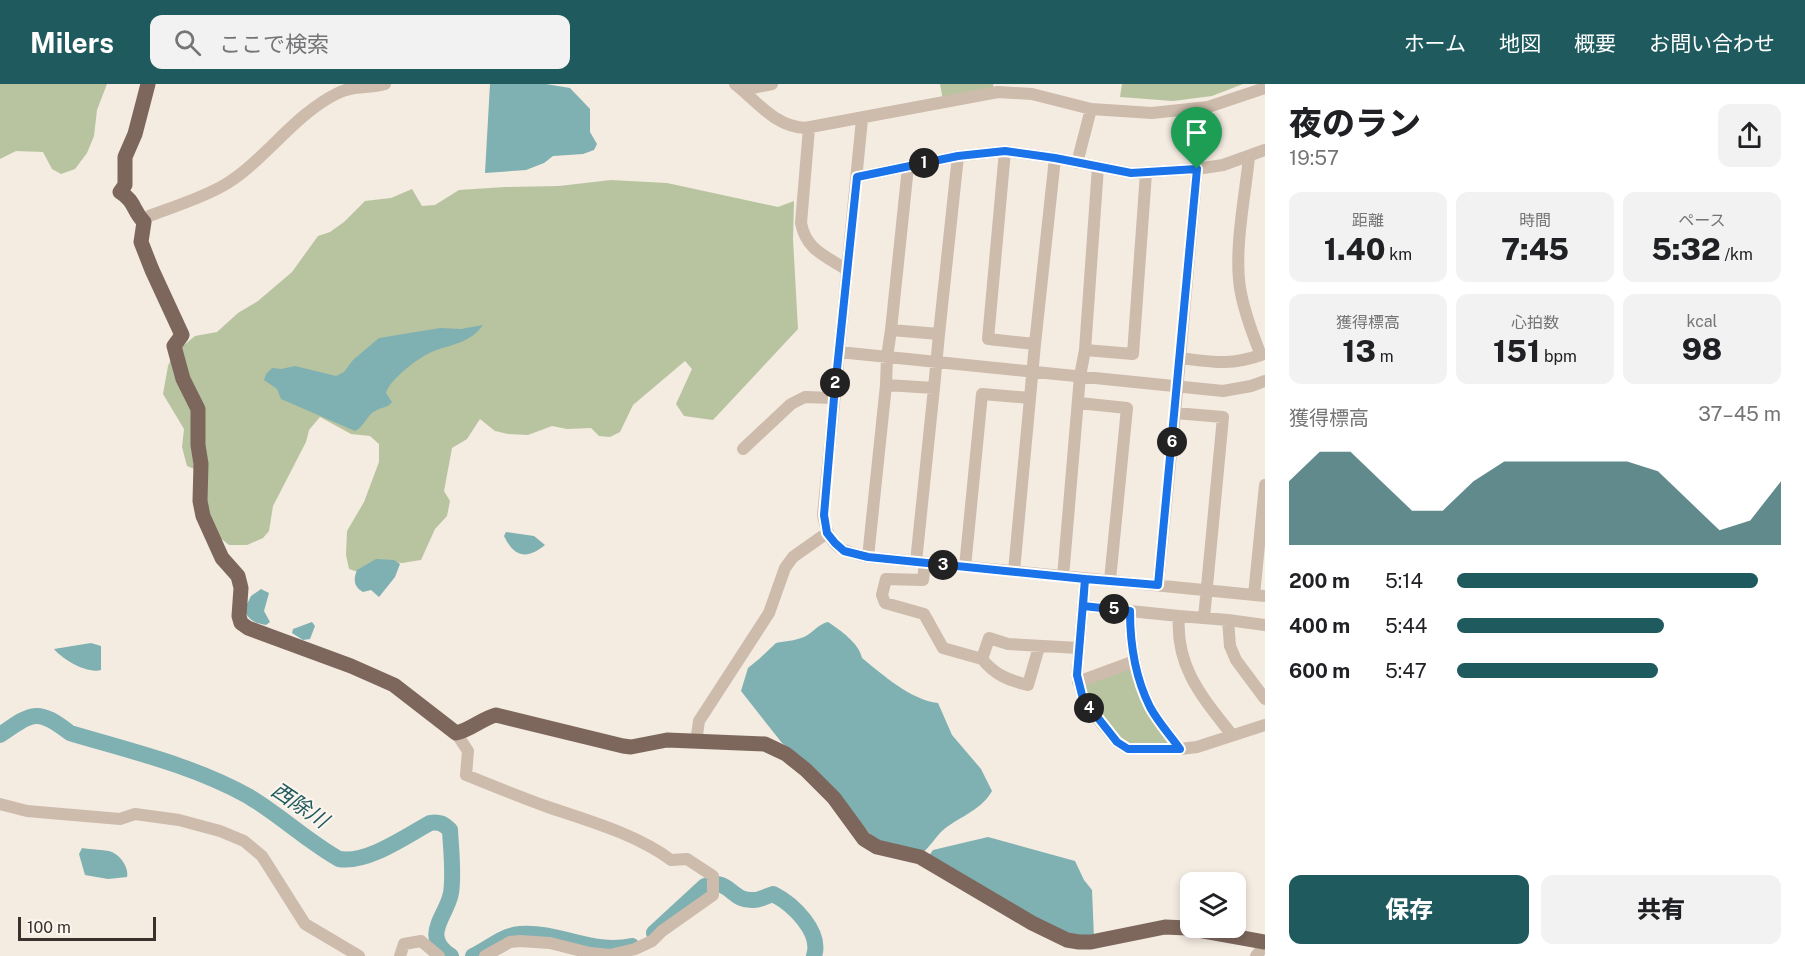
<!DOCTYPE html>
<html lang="ja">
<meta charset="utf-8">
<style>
body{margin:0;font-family:"Public Sans","Noto Sans JP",sans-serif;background:#f2f2f2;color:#202124;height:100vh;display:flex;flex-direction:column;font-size:22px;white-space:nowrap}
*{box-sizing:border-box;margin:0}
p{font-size:20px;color:#757577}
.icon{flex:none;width:33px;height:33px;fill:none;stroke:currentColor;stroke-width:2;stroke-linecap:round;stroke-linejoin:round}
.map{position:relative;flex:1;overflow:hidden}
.drawer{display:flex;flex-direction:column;background:#fff;width:540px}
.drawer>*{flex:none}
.controls{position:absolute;left:1180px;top:788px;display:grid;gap:12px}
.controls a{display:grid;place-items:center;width:66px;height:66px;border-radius:12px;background:#fff;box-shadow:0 3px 9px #0003;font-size:30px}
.scale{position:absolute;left:18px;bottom:15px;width:138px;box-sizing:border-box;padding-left:6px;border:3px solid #3b302b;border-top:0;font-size:16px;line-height:21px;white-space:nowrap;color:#3b302b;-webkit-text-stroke:4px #fbf5ee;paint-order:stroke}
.pin{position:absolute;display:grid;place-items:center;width:51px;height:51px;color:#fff;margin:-62px -26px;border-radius:50% 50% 50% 0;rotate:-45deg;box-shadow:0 0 6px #0007}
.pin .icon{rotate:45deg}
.km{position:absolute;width:30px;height:30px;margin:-15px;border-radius:50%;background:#222;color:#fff;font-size:16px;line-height:30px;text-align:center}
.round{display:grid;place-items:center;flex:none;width:63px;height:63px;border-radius:12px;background:#f2f2f2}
.headline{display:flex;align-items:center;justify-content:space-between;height:102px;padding:0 24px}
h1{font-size:33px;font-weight:800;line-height:45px}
.figures{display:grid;grid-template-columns:repeat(3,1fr);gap:9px;height:102px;padding:6px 24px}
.figures div{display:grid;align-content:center;border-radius:12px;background:#f2f2f2;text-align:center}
.figures b{font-size:30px;font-weight:800}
.figures small{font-size:16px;font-weight:400}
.figures p{font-size:16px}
.chart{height:168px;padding:12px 24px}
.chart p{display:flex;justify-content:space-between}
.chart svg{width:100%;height:108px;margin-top:6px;fill:#1f5a5e;opacity:.7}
.action{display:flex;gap:12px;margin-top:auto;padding:12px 24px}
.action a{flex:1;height:69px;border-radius:12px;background:#1f5a5e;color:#fff;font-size:24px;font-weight:800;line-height:69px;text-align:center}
.action a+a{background:#f2f2f2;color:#202124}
ul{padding:0 24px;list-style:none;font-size:20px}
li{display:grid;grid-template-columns:96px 72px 1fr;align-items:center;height:45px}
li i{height:15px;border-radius:8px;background:#1f5a5e}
header{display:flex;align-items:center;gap:36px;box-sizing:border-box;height:84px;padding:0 30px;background:#1f5a5e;color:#fff}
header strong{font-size:28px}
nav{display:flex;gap:33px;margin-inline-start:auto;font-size:21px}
.search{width:420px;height:54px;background:#f2f2f2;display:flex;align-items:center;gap:15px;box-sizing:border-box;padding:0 21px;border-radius:12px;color:#757577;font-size:22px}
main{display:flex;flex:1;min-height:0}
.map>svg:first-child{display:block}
</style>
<header>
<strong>Milers</strong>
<div class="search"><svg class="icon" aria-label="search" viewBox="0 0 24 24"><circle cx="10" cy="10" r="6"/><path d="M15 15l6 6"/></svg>ここで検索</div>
<nav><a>ホーム</a><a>地図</a><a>概要</a><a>お問い合わせ</a></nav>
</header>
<main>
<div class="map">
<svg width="1265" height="872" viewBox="0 0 1265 872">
<rect width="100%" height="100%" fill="#f4ebe1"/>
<path fill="#b8c4a0" d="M0 0H107L97 26 94 52 87 69 75 85 61 90 52 85 43 68 16 67 0 75Z
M940 0H993L994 5 943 16Z
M1122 0H1243L1212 12 1173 17 1120 13Z
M611 96 667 99 778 123 794 117 793 155 798 245 713 336 684 332 676 320 692 285 685 277 633 321 620 348 610 353 599 352 591 344 567 345 552 342 528 351 508 350 495 347 480 335 467 355 452 364 444 407 450 417 447 432 435 445 421 476 402 479 377 476 358 488 349 485 346 471 347 447 364 418 379 378V360L370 352 351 350 320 333 309 346 306 358 273 422 269 447 263 454 247 461H229L214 449 197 386 187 382 182 363 184 345 163 310 168 282 173 270 195 252 217 248 238 229 258 217 292 188 318 152 330 148 344 138 365 117 391 114 412 105 422 122 435 121 459 106 505 103 559 102Z
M1134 580 1176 664 1129 663 1117 657 1081 601Z"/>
<path fill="#7fb0b2" d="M490 0H546L570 4 590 25V48L597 60 594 66 583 70 553 72 544 79 526 86 485 89Z
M483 241C470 259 453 260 434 267 420 272 390 295 386 309L392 318C388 324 381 323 375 327 366 332 365 342 355 347L281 315 277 305 264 296 266 290 272 284 281 285 295 282 336 292 344 288 353 276 379 254 440 244 461 245Z
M506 448 534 452 545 461C527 476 514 473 504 452Z
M376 475 394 476 400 480 395 493 379 513 371 506 363 508C354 503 353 496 357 486Z
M261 505 269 509 264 527 270 538 266 541C254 539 249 536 244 526L251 512Z
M312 538 315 542 310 555 303 556 292 549 293 545Z
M828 538C840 546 859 559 862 574 883 591 911 616 938 619L952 651 981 685 992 707C980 728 957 733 941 748 934 755 930 763 922 769L877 758 815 685 782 659 741 607 748 584 759 575 776 559C786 557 794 557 804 553 813 549 818 540 828 538Z
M91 559 101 562V586C87 590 62 575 54 565Z
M988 753 1075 777 1084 796 1092 806 1094 854 1069 852 928 773 933 766Z
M82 764C91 766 104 765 112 768 121 772 129 784 127 793L108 795 85 791 79 770Z"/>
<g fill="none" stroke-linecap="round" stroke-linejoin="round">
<path stroke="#7fb0b2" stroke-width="16" d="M0 651C32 629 37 623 70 649 130 667 192 681 248 712 280 731 307 757 339 775 367 780 406 752 430 739 439 737 444 740 450 746 451 766 454 789 451 809 447 832 420 852 451 872
M654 849 705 802C730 793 731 818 754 816 760 816 767 812 773 810 793 820 822 848 814 872
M473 872C488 865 503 851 520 850 559 847 593 871 632 862"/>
<path stroke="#cdbbac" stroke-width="12" d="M735 0C758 18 774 42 805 44L998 8 1032 10 1091 25 1152 29 1208 23 1265 4
M743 6 772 0
M862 35 823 431C829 463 838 466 868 473L1265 512
M809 44 801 139C806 166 826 172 847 186
M1005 67 988 255 1035 260 1055 74
M1077 79 1091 25
M908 83 891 246 939 250 958 72
M1098 83 1085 266 1133 270 1146 89
M1197 85 1180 274C1213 278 1229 282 1261 271 1252 249 1244 228 1240 204 1234 165 1245 113 1249 73
M857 93 958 72 1005 67 1055 74 1131 89 1197 85 1223 81 1265 66
M144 138 149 132C173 123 205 113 226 100 264 77 294 31 336 10 353 1 367 5 385 0
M839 268 1223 307 1251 302 1265 297
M886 301 887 273 891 246
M934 304 939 250
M1079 319 1127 324 1110 496
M1175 329 1180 274
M743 365 791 320 805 313 833 314
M868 473 886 301 934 304 916 478
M925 479 923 496 886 495 882 511 885 519 924 530 943 564 982 575 989 554 1008 560 1079 564
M965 483 982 310 1030 314
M1014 487 1035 260
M1063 493 1080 292 1085 266
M1085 495 1077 591 1083 615 1088 623 1117 658 1128 665H1180L1197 663 1265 641
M1158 501 1175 329 1223 333 1204 534
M1254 511 1265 401
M1083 522 1130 527C1130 560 1135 593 1150 623 1158 638 1170 651 1180 665
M1130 527 1179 532
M1228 536 1265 541
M982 575C995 591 1008 596 1028 601L1039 563
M1078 598 1135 577
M456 649 468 667 466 691C493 702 520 713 548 723 589 737 636 750 671 776L687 775 713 792V811L662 847 652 857 635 865 610 871 590 869 550 859 520 857 510 858 485 872
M1232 651C1203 614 1175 583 1179 532L1228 536 1230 562 1236 576 1265 615
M696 658 699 637 769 529 785 484 793 473 827 449
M0 720 27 727 120 735 135 730 179 736 220 747 244 757 262 772 305 840 359 872
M400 872 404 860 421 857 439 872
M1256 872 1265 861"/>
<path stroke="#7d675c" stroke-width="15" d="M148 0 135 50 125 73V101L120 108C136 118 132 126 144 138L141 158 152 186 182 251 174 262 183 295 198 325V361L201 380 200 417 203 432 222 474 238 492 241 504 239 532 241 539 248 544 351 582 394 601 456 649C471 646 481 635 496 631L623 662 631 663 667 656 765 660 786 670 806 686 834 714 864 755 877 763 920 773 1032 839 1067 856 1079 858H1091L1165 843 1187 844 1265 858"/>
</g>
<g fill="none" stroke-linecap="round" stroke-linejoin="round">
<defs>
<path id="route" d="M1197 85 1131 89 1055 74 1005 67 958 72 857 93 834 314 824 431 827 449 835 459 844 467 868 473 1085 495 1077 591 1083 615 1117 658 1128 665H1180C1170 651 1158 638 1150 623 1135 593 1130 560 1130 527L1083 522 1085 495 1158 501 1197 85"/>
</defs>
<use href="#route" stroke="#fff" stroke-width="12"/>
<use href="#route" stroke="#1a73e8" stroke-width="8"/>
</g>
<g text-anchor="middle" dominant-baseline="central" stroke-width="4.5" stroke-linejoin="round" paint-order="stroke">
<g font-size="21" font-style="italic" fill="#1f5a5e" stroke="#fbf5ee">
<text transform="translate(300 721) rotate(34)">西除川</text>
</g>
</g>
</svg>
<div class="controls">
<a><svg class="icon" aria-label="layers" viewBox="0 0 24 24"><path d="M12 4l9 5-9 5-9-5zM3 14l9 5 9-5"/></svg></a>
</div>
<div class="scale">100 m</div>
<div class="pin" style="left:1197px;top:85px;background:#1e9e55"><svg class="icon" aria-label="arrive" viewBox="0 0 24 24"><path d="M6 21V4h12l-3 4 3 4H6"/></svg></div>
<b class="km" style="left:924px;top:79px">1</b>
<b class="km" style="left:835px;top:299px">2</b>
<b class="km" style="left:943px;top:481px">3</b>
<b class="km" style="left:1089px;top:624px">4</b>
<b class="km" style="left:1114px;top:525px">5</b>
<b class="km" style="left:1172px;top:358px">6</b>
</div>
<section class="drawer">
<div class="headline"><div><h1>夜のラン</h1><p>19:57</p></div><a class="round"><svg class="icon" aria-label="share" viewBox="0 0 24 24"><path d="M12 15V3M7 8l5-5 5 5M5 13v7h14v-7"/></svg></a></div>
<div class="figures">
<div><p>距離</p><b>1.40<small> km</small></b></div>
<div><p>時間</p><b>7:45</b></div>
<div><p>ペース</p><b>5:32<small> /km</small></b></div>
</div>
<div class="figures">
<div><p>獲得標高</p><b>13<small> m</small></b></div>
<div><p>心拍数</p><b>151<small> bpm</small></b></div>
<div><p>kcal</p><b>98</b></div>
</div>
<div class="chart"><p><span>獲得標高</span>37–45 m</p>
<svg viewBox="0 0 160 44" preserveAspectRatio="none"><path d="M0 44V18L10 6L20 6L30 18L40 30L50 30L60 18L70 10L80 10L90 10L100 10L110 10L120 14L130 26L140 38L150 34L160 18V44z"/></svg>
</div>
<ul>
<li><b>200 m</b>5:14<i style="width:93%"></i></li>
<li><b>400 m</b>5:44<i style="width:64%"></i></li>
<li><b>600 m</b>5:47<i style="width:62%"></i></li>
</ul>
<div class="action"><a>保存</a><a>共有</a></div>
</section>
</main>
